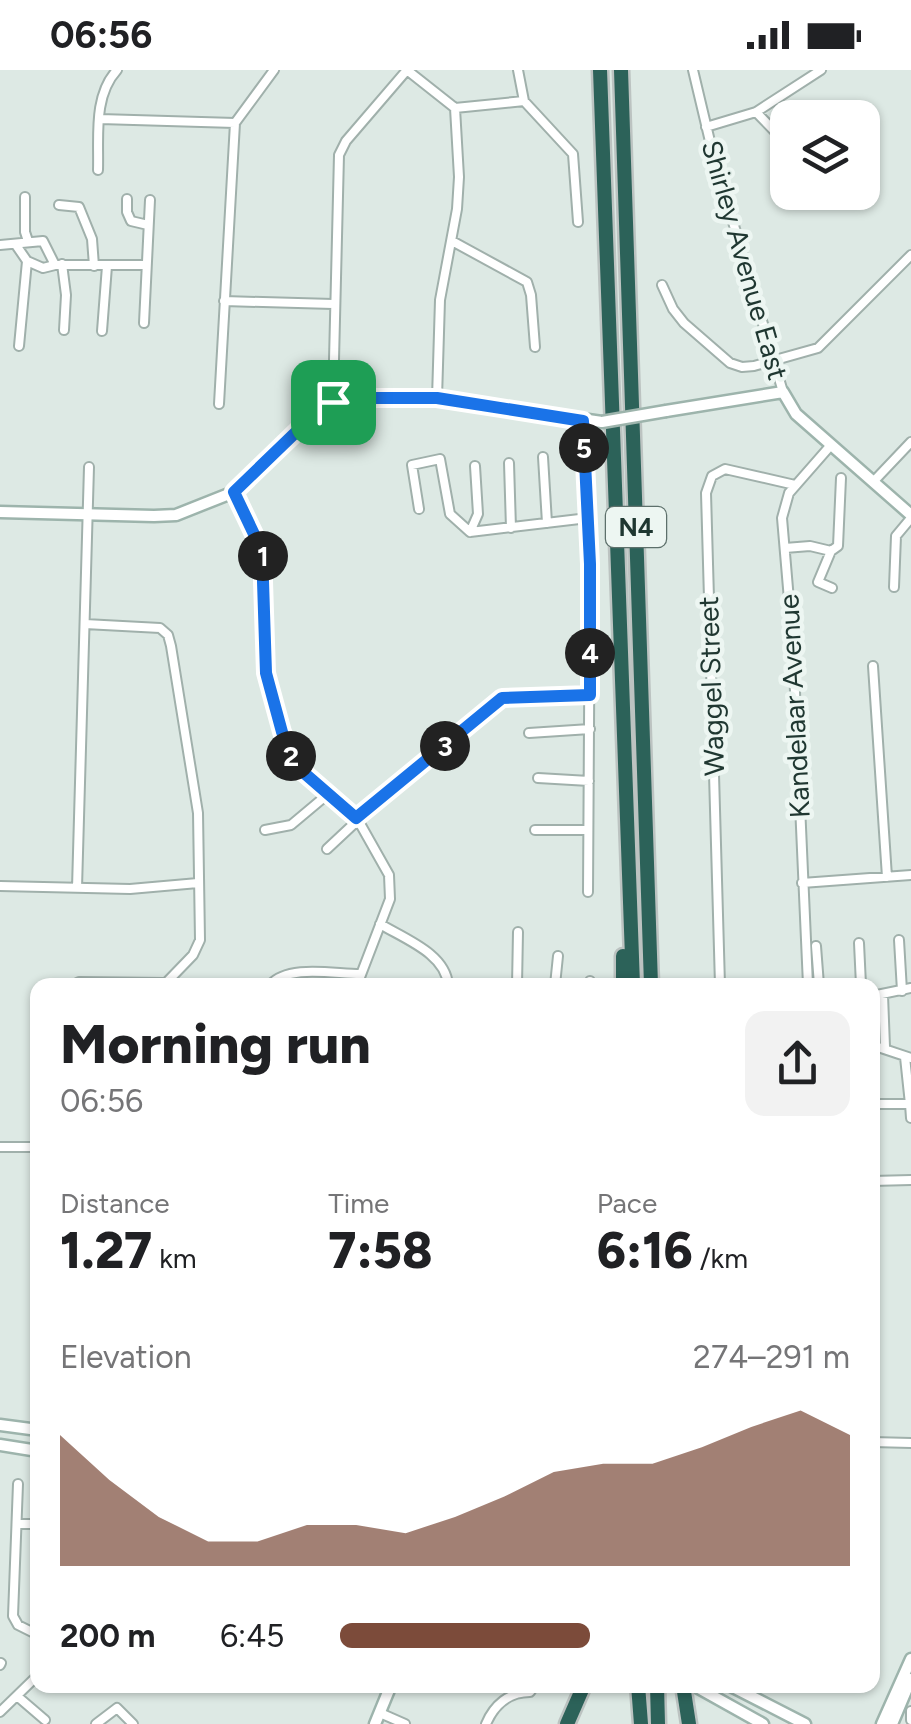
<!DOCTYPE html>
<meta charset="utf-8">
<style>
body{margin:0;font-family:Figtree,sans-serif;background:#f2f2f2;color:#202124;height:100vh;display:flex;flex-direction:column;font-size:38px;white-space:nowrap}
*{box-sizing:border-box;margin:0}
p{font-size:32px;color:#757577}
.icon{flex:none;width:55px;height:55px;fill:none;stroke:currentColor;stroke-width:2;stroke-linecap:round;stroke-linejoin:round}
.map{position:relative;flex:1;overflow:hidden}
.side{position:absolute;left:30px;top:908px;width:850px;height:715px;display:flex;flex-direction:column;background:#fff;border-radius:20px;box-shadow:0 2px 8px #0004}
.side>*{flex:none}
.tools{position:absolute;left:770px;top:30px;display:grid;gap:20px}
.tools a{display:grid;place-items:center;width:110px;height:110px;border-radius:20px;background:#fff;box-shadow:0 2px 8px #0004;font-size:50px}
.pin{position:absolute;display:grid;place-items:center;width:85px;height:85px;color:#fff;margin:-42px;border-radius:20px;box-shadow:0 5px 15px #0006}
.km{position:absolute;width:50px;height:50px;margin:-25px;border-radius:50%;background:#222;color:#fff;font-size:28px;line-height:50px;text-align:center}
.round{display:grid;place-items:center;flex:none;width:105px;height:105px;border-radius:20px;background:#f2f2f2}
.overview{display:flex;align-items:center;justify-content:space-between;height:170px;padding:0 30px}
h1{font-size:55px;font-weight:800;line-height:75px}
.figures{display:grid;grid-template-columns:repeat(3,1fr);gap:15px;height:170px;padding:10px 30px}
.figures div{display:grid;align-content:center}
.figures b{font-size:50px;font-weight:800}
.figures small{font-size:28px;font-weight:400}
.figures p{font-size:28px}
.chart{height:280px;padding:20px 30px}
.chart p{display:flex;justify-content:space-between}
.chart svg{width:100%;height:180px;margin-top:10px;fill:#7c4b3a;opacity:.7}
ul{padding:0 30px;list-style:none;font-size:32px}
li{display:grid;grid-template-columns:160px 120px 1fr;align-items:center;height:75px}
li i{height:25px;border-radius:12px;background:#7c4b3a}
.status{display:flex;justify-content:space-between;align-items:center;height:70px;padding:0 50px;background:#fff;direction:ltr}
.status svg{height:28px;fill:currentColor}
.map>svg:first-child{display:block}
</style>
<div class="status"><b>06:56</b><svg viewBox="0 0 49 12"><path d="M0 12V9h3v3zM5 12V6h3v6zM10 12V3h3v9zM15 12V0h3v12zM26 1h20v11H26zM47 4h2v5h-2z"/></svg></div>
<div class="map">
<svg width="911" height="1654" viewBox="0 0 911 1654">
<rect width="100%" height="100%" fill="#dde9e4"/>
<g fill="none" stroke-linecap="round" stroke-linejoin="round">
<defs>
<path id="street" d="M407 0 455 38
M518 0 524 31 573 84 578 152
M693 0 713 84 783 322
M455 38 524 31
M756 42 788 75
M100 49 235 53
M706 57 756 42 821 0
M98 100C99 67 93 26 117 0
M25 127V162L28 171
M127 129V142L131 151 148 155
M59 135 79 137 92 169 94 196
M452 171 527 212 531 225 535 277
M0 175 43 171 55 195H146
M16 175 27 191 19 276
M27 191 43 198 55 195
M62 194 66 225 64 260
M662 215 673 239 684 253 730 293 742 297 754 296 818 278 911 185
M224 231 333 234
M144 253 150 130
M102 261 107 196
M437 328 440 230 457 139 459 107 455 38
M333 331 339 85 346 71 407 0
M219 334 235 53 274 0
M583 351 590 494 588 822
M543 387 547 453
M509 393 511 458
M873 412 911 372
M234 422 262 481 266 603 289 680 303 702 358 750 389 805 390 829 357 915
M419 439 412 395 440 389 450 444 470 462 588 448
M470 462 478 444 475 396
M785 478 810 476 831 481
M894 517 896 466 911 448
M832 518 818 512 831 481 838 476 841 408
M85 554 160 558 168 565 171 576 198 743 200 870 193 885 164 915
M873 596 887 807
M529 663 590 659
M538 708 589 711
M356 748 503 628 590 625
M265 760 291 755 328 724
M535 760H588
M327 779 358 750
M802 813 911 805
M0 816 130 819 198 813
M77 818 89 397
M380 854C405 869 446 884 448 915
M899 870 902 921
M859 873 861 915
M816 876 819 915
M590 911V915
M73 915 79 912 164 913
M270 915C288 894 334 904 360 904
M517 915 518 862
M555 915 558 886
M720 915 706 423 712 406 725 399 795 415
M808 915 793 577 782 448 789 423 831 375
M883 925 885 977
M872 926 911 918
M872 975 911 988
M905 987 910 1034
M872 1034H910L911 1048
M0 1077H38
M872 1111 911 1110
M872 1372 911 1373
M18 1414 13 1546 18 1555 38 1565
M17 1454H38
M0 1595 1 1593
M17 1626 45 1650
M911 1641V1650
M0 1642 36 1607
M380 1643 405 1654
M96 1654 117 1638 133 1654
M486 1654C494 1635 509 1622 530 1622L535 1615"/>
<path id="secondary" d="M666 341 783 322 796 344 911 445
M0 442 154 446 176 445 234 422 311 347 333 331 351 328H437L602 352
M0 1355 38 1360
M0 1375 38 1381
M693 1615 763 1654
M729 1615 805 1654
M375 1654 391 1615
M882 1654 911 1589
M892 1654 911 1609"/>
<path id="highway" d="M600 0 633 915
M621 0 651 915
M623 886V915
M638 1615 641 1654
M657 1615 658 1654
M683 1615 689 1654
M567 1654 584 1615"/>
</defs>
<use href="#street" stroke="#a0b0ab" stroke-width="12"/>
<use href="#secondary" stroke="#9db4ac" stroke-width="15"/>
<use href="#highway" stroke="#bcc3c1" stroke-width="19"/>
<use href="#street" stroke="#fff" stroke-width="8"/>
<use href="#secondary" stroke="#fff" stroke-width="10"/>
<use href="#highway" stroke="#2c6259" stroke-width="14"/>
<defs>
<path id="secondary-bridge" d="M602 352 666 341"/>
</defs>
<use href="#secondary-bridge" stroke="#9db4ac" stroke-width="15" stroke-linecap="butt"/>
<use href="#secondary-bridge" stroke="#fff" stroke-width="10"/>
</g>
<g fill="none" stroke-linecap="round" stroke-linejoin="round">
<defs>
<path id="route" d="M351 328H437L583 351 590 494V625L502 628 356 748 303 702 294 690 282 662 266 603 262 481 234 422 321 338 333 332Z"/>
</defs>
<use href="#route" stroke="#fff" stroke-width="20"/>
<use href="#route" stroke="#1a73e8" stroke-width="12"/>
</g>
<g text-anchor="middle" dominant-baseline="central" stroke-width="9" stroke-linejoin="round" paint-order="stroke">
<rect fill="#edf6f2" stroke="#5d706b" stroke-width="2.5" x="606" y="437" width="60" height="40" rx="8"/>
<g font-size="25" font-weight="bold" fill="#1f3731">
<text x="636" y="457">N4</text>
</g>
<g font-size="28" fill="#1f3731" stroke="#edf6f2">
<text transform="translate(745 190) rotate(74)">Shirley Avenue East</text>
<text transform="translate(711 616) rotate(-92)">Waggel Street</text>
<text transform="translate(794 636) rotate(-93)">Kandelaar Avenue</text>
</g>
</g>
</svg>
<div class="tools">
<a><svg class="icon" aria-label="layers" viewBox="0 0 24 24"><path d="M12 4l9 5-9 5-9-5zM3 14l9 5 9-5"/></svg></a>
</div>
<div class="pin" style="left:333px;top:332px;background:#1e9e55"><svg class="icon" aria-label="arrive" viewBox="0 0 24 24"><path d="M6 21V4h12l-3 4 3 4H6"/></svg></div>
<b class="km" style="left:263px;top:486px">1</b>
<b class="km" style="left:291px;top:686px">2</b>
<b class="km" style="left:445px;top:676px">3</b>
<b class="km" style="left:590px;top:583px">4</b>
<b class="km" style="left:584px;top:378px">5</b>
<section class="side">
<div class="overview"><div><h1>Morning run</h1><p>06:56</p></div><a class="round"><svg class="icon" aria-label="share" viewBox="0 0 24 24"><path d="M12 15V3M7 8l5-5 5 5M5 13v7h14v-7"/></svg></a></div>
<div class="figures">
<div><p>Distance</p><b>1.27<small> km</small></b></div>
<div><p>Time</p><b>7:58</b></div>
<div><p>Pace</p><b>6:16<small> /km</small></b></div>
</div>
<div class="chart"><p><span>Elevation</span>274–291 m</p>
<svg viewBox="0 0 160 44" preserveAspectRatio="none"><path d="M0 44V12L10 23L20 32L30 38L40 38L50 34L60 34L70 36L80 32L90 27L100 21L110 19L120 19L130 15L140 10L150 6L160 12V44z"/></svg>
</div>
<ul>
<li><b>200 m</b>6:45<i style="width:49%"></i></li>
</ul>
</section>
</div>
